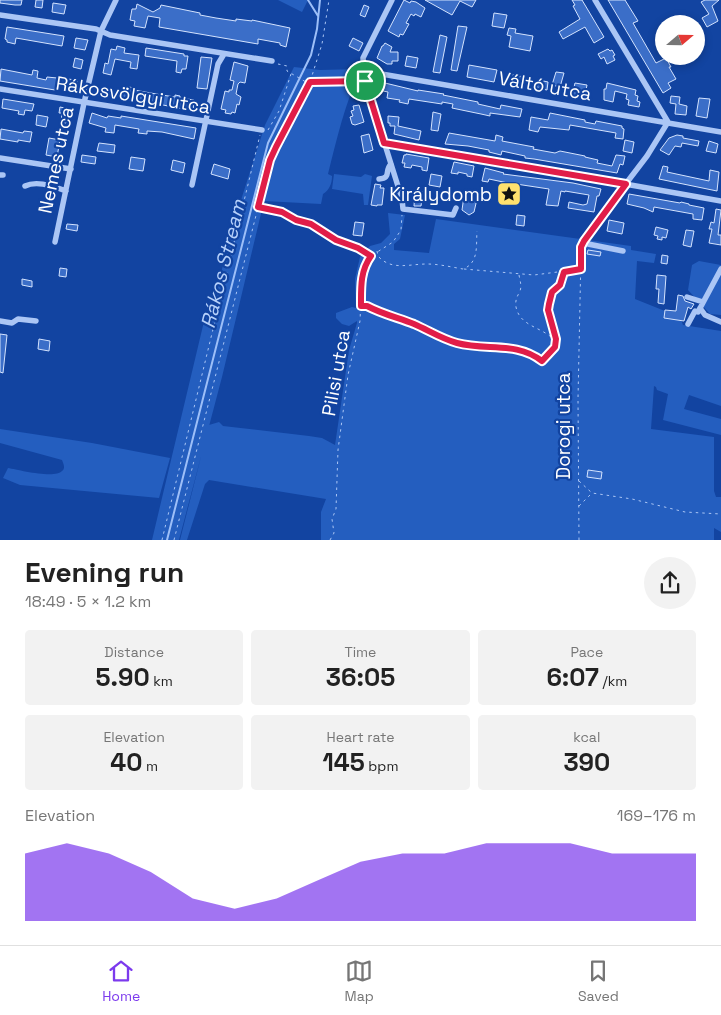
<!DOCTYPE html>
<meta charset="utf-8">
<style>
body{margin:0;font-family:"Space Grotesk",sans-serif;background:#f2f2f2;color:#222;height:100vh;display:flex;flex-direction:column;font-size:19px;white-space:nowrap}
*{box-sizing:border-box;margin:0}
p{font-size:16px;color:#767676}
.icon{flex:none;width:28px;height:28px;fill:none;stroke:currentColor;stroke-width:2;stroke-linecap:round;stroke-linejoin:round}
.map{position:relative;height:540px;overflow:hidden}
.details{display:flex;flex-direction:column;background:#fff;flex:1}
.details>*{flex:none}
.needle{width:32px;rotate:70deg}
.buttons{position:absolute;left:655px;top:15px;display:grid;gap:10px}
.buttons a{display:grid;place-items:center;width:50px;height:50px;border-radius:50%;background:#fff;box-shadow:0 2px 8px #0003;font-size:25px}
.pin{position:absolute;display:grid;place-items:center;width:42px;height:42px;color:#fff;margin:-21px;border:2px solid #fff;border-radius:50%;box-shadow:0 1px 5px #0007}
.round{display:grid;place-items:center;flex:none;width:52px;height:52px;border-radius:26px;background:#f2f2f2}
.overview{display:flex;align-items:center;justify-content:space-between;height:85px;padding:0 25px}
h1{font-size:28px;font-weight:700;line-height:38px}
.stats{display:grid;grid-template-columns:repeat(3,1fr);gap:8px;height:85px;padding:5px 25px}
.stats div{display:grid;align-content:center;border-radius:5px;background:#f2f2f2;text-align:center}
.stats b{font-size:25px;font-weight:700}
.stats small{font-size:14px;font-weight:400}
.stats p{font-size:14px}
.chart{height:140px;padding:10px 25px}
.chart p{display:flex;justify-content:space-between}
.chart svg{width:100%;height:90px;margin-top:5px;fill:#7c3aed;opacity:.7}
.tabs{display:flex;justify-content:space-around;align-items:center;height:70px;border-top:1px solid #e0e0e0;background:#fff;font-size:14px;color:#767676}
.tabs a{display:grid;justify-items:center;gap:2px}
.tabs .active{color:#7c3aed}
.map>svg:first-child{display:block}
</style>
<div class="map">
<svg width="721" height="540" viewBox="0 0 721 540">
<rect width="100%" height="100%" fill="#1244a1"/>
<path fill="#245ebf" d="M278 0H308L302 12Z
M294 67 320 70 361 69C345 103 337 138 328 174L332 176C332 184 329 190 323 194L321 204 264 201 222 377 179 540H152L206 313 216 291 241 200 265 125Z
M334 174 361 177 365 174 372 176 368 205H364L363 194 332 189Z
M388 213 405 215 400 239 394 244V250L429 253 436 219 631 246V250L656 254 654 263 637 261 635 299 680 317 683 325 721 331V406L689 395 684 409 721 419V435L663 420 668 394 657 390 656 387 654 386 651 429 714 437V491L716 497H721V532L714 528V540H321V512L326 499 209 480 205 484 187 540H180L209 425 219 422 223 426 309 436 322 438 335 445 349 350 357 323V321L349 326 342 324 336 318V313L352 307 356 308 355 279 360 257 370 246 381 243 390 234Z
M699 261 721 265V315L710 314 688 290 692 265Z
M0 429 92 443 170 458 159 498 20 485 3 478 8 468C19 470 55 479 62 471 66 468 63 463 62 460L0 443Z"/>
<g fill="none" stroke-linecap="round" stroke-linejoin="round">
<path stroke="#9dbff8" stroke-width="2" d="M308 0 318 16
M167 540 268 143 311 55 317 29 320 0"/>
</g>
<path fill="#3b6ec8" stroke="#d4e3fe" d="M0 0H22L21 5H15L0 3Z
M36 0H43L42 8 35 7Z
M404 0 410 3 411 1 416 2 425 8 421 17 415 14 414 16 411 14 406 23 409 24 403 35 400 34 399 37 388 31Z
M425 0H476L472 7 460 1 452 15Z
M572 0H582L604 37 594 43 585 27 563 39 559 32 580 19 573 6 575 5Z
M608 0H625L638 21 633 23 656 63 666 58 671 67H669L676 79 668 83 671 88 663 93Z
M705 0H719L712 6 718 21 707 27 702 18 709 14 701 2Z
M53 3 66 5 64 14 52 12Z
M137 4 153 12 160 8 161 5 200 13V15L216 18 236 21V19L252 21V20L290 28 286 47 280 45V43L258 39V44L159 27 160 18 148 16 145 28 134 26 135 21 130 20 132 9H136Z
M364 5 369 7 365 17 360 15Z
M494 13 507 15 504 28 492 26Z
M458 26 467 27 457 71 451 70Z
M7 27 64 36 62 46 16 38 15 44 7 42V40L5 39Z
M509 28 516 29 515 33 533 36 530 51 509 47 511 36 507 35Z
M440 35 447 37 440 73 433 72Z
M76 38 88 40 85 50 74 48Z
M353 38 363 43 359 51 349 46Z
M385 43 392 47 390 52H398V61H392V64H387L377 58 382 46H383Z
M117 46 125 48 124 53 139 55 137 69 130 68 131 62 115 59 111 75 103 73 105 63 108 64 111 49 116 50Z
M146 48 184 54V56H188L186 69H182L181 73 176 72 177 61 145 56Z
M608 49 610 51 612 50 615 55 613 56 615 60 607 64 604 57 601 59 598 54Z
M407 56 418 58 416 68 405 66Z
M201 57 212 58 207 89 197 88Z
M75 58 83 60 81 69 73 67Z
M234 62 248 66 245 83 240 82 238 84 236 94 241 97 239 105 237 104 235 113 232 112 231 114 225 113 226 110 221 109 225 91 229 92V90H232L234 81 230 80Z
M469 65 497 70 494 82 467 77Z
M1 69 32 75 33 70 38 71 37 78 46 80 47 77 77 80 76 89H74V93L68 92V88L56 85 55 90 0 81Z
M556 72 564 73 560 87 552 85Z
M509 74 524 77 522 86 507 83Z
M539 80 548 82 547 90 537 88Z
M385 83 418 91V90L444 94 443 95 478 102V104L500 109 501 105 522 109 520 117 490 113V116L481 114 452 108 453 104 442 102V104L409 99 408 104 399 102 400 100 387 98 388 92 383 91Z
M575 83 587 85 585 95 581 94 580 97 572 96Z
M607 83 636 90 635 95 638 96 637 101 640 102 639 107 628 105 629 100 626 99 627 94 615 91 613 102 604 100V89H606Z
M129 87 134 88V90L162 95 175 97V95L180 96V98L194 100 193 111 163 105 121 99 122 91 128 92Z
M98 90 107 92 106 97 97 95Z
M671 96 680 97 679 104 687 106 686 115 675 114 676 104 670 103Z
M699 98 710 99 707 118 696 116Z
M3 99 34 104 32 111 25 110 24 115 18 114 19 111 2 108Z
M359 105 364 122 355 125 352 124 350 117 353 116 351 111 354 110 353 106Z
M60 107 69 109 66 123 61 122 62 113H59Z
M433 112 441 114 438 131 431 130Z
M92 113 107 118 108 116 121 118V116L196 128 194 139 162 132 147 131V134L138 133 139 129 115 125 114 133 105 132 106 128 89 123Z
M550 113 585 120V122L595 124 596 121 622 126V128L624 129 623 139 615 138 616 133 570 125 569 130 540 127 538 132 529 130 531 117 548 120Z
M37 115 48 117 46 127 36 125Z
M388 116 399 117 398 126 421 131 419 140 394 134 395 126H390V123H388Z
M1 129 23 133 24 131 32 132 30 142 18 140V142L0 139Z
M449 133 495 141 496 135 503 137 502 141 534 147 533 149 555 153 560 151 585 156V157L598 160 597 163 612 166 616 155 625 156 623 165 620 164 617 173 534 159 525 158V156L502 151 501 155 489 152V150L468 146 445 144Z
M369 134 373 150 364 153 361 136Z
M677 135 683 136V138L699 141 698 146 682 143 681 147 675 146 669 155 660 150 669 138Z
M49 138 60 140 57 157 46 155Z
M625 140 634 142 632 153 623 151Z
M709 141 718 144 716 153 706 151Z
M99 143 115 145 114 153 97 151Z
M406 154 429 158 427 171 422 170V167L412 165 411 168 404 167 405 163H402L404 155H406Z
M82 155 96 157 95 164 81 162Z
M131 157 145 159 143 171 129 169Z
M173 160 185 163 183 173 171 170Z
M454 162 474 166 472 177 467 176V174L458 172V174L451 173Z
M214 164 230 169 228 179 211 174Z
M663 166 668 167 667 172 709 181 710 170 719 172 717 191 659 179Z
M485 168 504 173 503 174 573 183 601 189 599 196H597L594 212 568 208 569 202 583 205 587 204 589 195 565 191V192L561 191 558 206 546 205 549 189 516 184V188H510V185L508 183 489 179 488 182 482 181Z
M431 174 442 176 440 187 429 185Z
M375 184 381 185 380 188H384L382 205H377V206L371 205Z
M415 191 423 192 421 206H414Z
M629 194 680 203 681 202 689 204V205L704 208 702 220 693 219V214L654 207 653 212 644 208 627 204Z
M464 196 477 199 474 212 469 215 462 210Z
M716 209 721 210 718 235H721V245L709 243 712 229H709L711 222 714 223Z
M517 215 525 216 524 226 516 225Z
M609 220 624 223 622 234 607 231Z
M355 222 364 223 362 236 353 235Z
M67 224 78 225 77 231 66 229Z
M656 227 668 230 666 238 662 237V240L657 239 658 236 654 235Z
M686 230 694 231 691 247 683 245Z
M588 250 601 252 600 256 587 254Z
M662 255 668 256 667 264 661 263Z
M60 268 67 269 66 277 59 276Z
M657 275 666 276 664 304 658 303 659 289H656Z
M22 279 32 281V287L22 285Z
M678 295 683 296 685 301 694 304 691 309 688 307 684 321 664 318 665 310 676 311Z
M0 334 7 335 3 373 0 372Z
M39 339 50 341 49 351 38 349Z
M588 470 602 472 601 479 587 477Z"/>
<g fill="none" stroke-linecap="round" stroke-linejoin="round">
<path stroke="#abc6f5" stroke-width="1" stroke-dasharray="2.5 4" stroke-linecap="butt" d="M278 64 287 66V71L306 82 358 81
M268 130 279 111 291 74
M258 207 282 212 296 220 311 224 336 240 358 248 370 255
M377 251 378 256C391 271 409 264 427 264 439 264 451 267 463 269 479 263 476 246 477 231
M464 269 534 275 581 269
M519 275C520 281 522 286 520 291 517 297 515 300 516 307 520 327 543 327 554 340
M362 306C368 306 373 310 379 312 391 316 404 320 415 325 429 331 443 339 458 343 488 351 517 341 542 361
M540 363 555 347 556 339 548 310 549 304 552 292 560 285 564 272
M579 481 592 493 632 499 685 512 721 514
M579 506 592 493
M162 540 260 135
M174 540 270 160 288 124 310 82 322 44 329 0
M330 540 334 533 332 519 336 509 338 450 348 375 360 321 362 275 365 265 371 256 393 242 401 230 402 215
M579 540 578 399 581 253"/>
<path stroke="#abc6f5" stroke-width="5.5" d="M392 0 363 58 365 81 402 199 403 209 453 215 456 208
M0 15 96 29 110 35 272 61
M364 71 721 132
M0 89 262 130
M384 143 625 184 721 201
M0 158 71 169
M0 175H3
M379 179C392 178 384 171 391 164
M192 185 218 64 224 54
M25 186C37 180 54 186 66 191
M584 241 588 244 623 251
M55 242 84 103 101 31 116 0
M581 247 589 232 647 156 668 122 595 0
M687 297 703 302
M700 308 705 315 721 322
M0 321 12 323 18 319 36 321
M688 324 695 311 698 312 721 269"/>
</g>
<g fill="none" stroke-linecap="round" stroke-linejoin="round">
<defs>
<path id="route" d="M365 81 384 143 626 184 584 241 581 247V269L564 272 560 285 552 292 549 304 548 310 556 339 555 347 542 361C516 341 487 351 457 343 442 339 428 330 414 324 399 318 382 314 367 306H361C361 288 360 271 371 256L358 248 336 240 311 224 296 220 282 212 258 207 270 160 276 147 310 82Z"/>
</defs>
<use href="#route" stroke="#fff" stroke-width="10"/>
<use href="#route" stroke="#e11d48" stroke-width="6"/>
</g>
<defs>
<symbol id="sight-square" viewBox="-11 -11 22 22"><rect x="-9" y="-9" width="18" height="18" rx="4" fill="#ffe16e" stroke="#1244a1"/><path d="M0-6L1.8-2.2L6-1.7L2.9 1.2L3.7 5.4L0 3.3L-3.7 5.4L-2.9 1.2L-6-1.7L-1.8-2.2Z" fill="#111"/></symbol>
</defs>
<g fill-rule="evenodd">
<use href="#sight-square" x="495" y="180" width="28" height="28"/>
</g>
<g text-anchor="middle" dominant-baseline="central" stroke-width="4.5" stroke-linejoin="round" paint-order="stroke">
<g font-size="19" fill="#fff" stroke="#1244a1">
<text transform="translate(545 86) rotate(10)">Váltó utca</text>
<text transform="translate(133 95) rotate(9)">Rákosvölgyi utca</text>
<text transform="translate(56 160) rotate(-78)">Nemes utca</text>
<text transform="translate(336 373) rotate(-80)">Pilisi utca</text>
<text transform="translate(563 426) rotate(-90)">Dorogi utca</text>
</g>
<g font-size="19" fill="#fff" stroke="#1244a1" text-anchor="end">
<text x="492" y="194">Királydomb</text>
</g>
<g font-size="20" font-style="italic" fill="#b7d1fb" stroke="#1244a1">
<text transform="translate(223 264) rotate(-76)">Rákos Stream</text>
</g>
</g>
</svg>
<div class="buttons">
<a><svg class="needle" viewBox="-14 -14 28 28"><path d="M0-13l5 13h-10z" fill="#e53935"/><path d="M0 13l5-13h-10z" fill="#767676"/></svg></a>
</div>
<div class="pin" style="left:365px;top:81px;background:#1e9e55"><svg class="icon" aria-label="arrive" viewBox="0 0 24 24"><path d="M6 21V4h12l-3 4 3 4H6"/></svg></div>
</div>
<section class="details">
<div class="overview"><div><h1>Evening run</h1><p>18:49 · 5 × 1.2 km</p></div><a class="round"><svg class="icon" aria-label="share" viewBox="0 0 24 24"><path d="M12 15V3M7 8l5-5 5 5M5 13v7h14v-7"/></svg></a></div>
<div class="stats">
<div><p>Distance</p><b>5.90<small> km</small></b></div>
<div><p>Time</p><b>36:05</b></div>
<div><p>Pace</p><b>6:07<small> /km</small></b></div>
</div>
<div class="stats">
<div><p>Elevation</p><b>40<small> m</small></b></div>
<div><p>Heart rate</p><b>145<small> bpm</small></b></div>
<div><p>kcal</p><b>390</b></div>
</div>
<div class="chart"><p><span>Elevation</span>169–176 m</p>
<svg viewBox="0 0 160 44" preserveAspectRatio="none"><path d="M0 44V11L10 6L20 11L30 20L40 33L50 38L60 33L70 24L80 15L90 11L100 11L110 6L120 6L130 6L140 11L150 11L160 11V44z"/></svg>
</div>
</section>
<nav class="tabs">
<a class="active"><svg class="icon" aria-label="home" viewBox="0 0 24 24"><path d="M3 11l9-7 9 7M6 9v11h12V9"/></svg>Home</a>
<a><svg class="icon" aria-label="map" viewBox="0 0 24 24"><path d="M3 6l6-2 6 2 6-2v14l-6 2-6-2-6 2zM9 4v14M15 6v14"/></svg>Map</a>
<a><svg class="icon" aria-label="saved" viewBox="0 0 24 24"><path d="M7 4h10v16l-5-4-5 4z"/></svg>Saved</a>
</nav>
